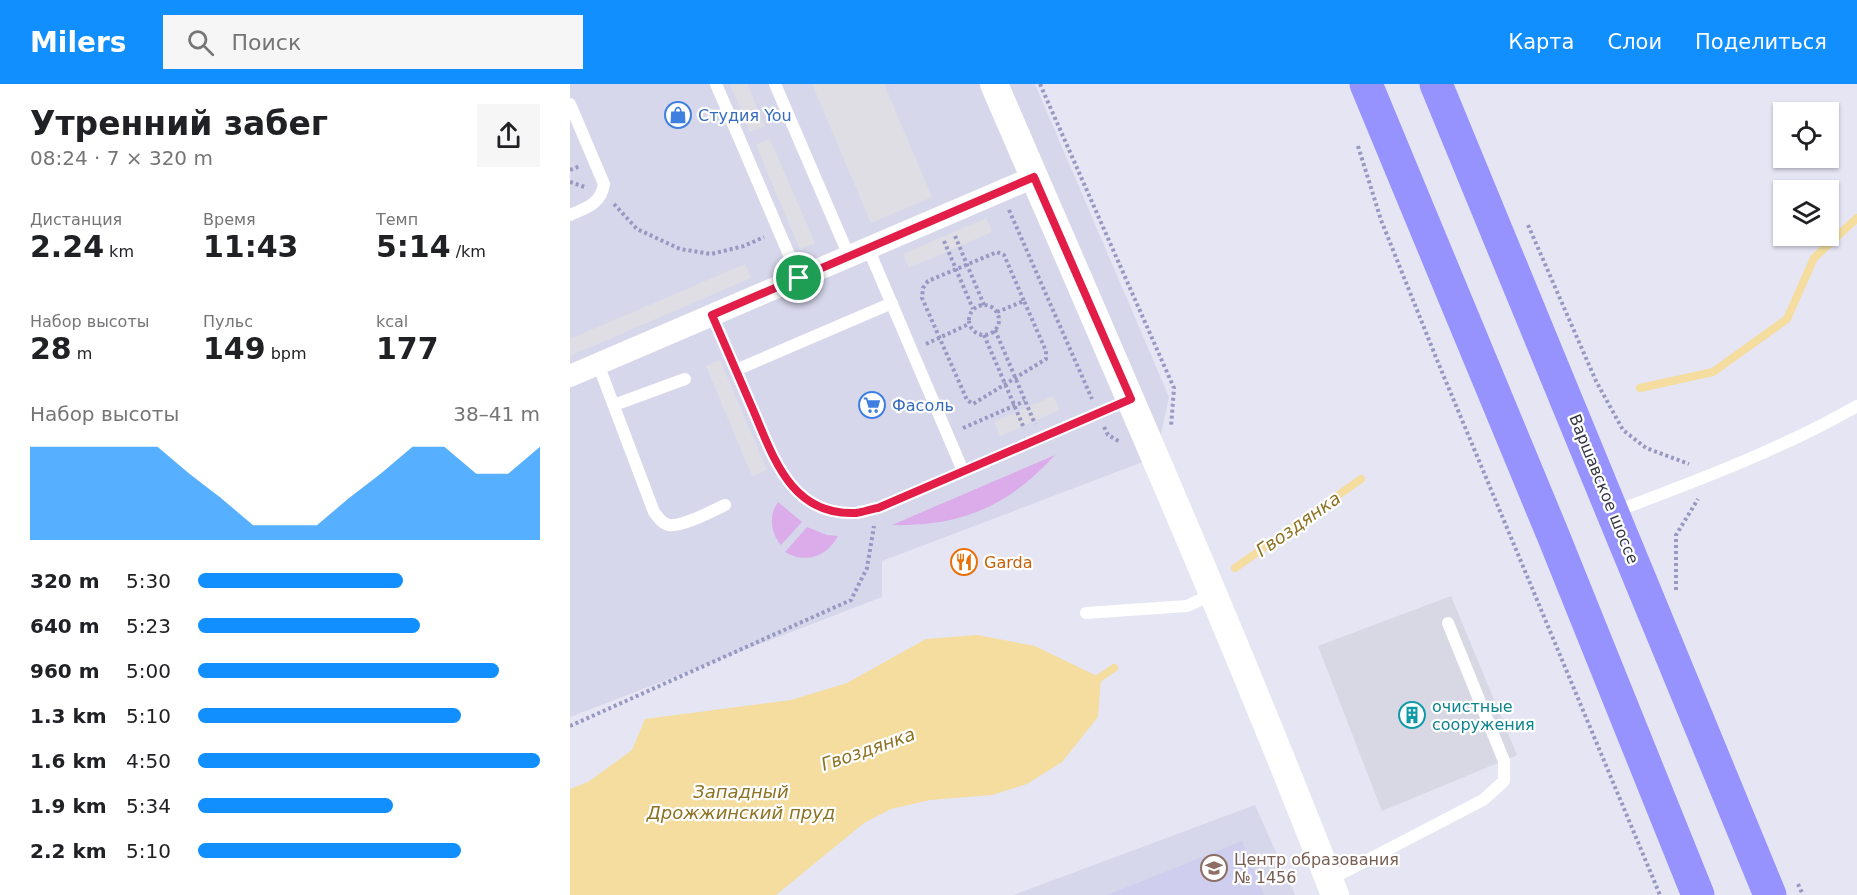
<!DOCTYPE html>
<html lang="ru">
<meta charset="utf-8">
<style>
body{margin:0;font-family:"DejaVu Sans",sans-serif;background:#f6f6f6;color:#202124;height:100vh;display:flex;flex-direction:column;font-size:22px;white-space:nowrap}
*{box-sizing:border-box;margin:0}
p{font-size:20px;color:#757577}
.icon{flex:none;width:33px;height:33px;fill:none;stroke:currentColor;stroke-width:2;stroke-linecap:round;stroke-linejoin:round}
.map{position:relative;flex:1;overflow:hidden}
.side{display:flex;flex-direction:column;background:#fff;width:570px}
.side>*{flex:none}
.controls{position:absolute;left:1203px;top:18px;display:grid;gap:12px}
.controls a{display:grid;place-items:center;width:66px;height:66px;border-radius:0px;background:#fff;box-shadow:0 2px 4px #0004;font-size:30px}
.pin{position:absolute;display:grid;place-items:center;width:51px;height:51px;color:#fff;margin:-26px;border:3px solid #fff;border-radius:50%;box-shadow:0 2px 6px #0007}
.round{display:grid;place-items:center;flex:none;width:63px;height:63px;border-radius:0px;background:#f6f6f6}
.overview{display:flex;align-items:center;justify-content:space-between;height:102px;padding:0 30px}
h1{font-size:33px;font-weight:700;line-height:45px}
.metrics{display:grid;grid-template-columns:repeat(3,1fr);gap:9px;height:102px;padding:6px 30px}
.metrics div{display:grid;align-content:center}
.metrics b{font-size:30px;font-weight:700}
.metrics small{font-size:16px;font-weight:400}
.metrics p{font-size:16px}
.chart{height:168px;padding:12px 30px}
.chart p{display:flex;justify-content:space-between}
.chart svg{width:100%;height:108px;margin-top:6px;fill:#118fff;opacity:.7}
ul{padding:0 30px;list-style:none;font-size:20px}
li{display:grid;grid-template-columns:96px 72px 1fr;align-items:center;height:45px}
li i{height:15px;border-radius:8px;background:#118fff}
header{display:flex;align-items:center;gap:36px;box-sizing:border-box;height:84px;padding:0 30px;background:#118fff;color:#fff}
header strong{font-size:28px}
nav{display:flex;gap:33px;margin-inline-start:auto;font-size:21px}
.search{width:420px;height:54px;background:#f6f6f6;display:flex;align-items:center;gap:15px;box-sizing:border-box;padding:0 21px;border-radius:0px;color:#757577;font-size:22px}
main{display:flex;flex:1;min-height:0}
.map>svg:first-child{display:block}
</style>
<header>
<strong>Milers</strong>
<div class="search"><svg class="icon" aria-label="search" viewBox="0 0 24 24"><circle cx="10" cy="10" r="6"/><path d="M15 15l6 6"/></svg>Поиск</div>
<nav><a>Карта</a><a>Слои</a><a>Поделиться</a></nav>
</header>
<main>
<section class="side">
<div class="overview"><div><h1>Утренний забег</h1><p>08:24 · 7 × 320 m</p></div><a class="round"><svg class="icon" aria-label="share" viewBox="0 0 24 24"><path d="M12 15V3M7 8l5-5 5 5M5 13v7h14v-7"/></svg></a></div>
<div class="metrics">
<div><p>Дистанция</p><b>2.24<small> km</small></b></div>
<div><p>Время</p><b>11:43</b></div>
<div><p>Темп</p><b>5:14<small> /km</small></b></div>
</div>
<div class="metrics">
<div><p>Набор высоты</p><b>28<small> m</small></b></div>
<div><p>Пульс</p><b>149<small> bpm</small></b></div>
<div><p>kcal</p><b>177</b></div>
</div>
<div class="chart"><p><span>Набор высоты</span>38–41 m</p>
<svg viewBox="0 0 160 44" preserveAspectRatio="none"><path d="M0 44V6L10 6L20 6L30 6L40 6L50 17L60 27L70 38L80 38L90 38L100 27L110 17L120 6L130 6L140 17L150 17L160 6V44z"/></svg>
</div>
<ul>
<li><b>320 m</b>5:30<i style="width:60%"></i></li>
<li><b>640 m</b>5:23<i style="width:65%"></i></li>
<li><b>960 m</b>5:00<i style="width:88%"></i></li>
<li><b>1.3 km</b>5:10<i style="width:77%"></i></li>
<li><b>1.6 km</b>4:50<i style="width:100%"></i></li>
<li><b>1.9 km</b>5:34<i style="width:57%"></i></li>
<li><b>2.2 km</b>5:10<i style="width:77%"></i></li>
</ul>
</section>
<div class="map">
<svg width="1287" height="811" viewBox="0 0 1287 811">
<rect width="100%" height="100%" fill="#e5e5f4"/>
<path fill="#d7d7ec" d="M0 0H465L599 313 586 373 312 477V513L0 633Z
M685 721 725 811H443Z"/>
<path fill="#d7d8e3" d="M881 512 947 671 812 727 748 562Z"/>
<path fill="#cfceee" d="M672 757 694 811H537Z"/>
<path fill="#dcabea" d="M485 371C439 422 390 443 322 441Z
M208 418 232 438 211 461C201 449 198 432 208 418Z
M237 443 257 451 268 452C257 473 235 480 215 468Z"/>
<path fill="#dedee4" d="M160 0H177L195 42 180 48Z
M242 0H314L362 113 301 139Z
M200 55 245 159 230 166 186 61Z
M416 134 422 148 339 184 333 170Z
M175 180 181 194 0 272V255Z
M150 276 197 386 182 392 136 282Z
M483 312 490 326 430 352 424 338Z"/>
<path fill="#f4dd9e" d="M407 551 465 562 531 594 528 633 492 678 457 700 422 711 360 716 321 725 294 739 206 811H0V705L18 698 62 666 75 635 221 616 277 599 356 555Z"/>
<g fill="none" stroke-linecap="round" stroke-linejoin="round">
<path stroke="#f4dd9e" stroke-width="8" d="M1070 304 1143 288 1217 235 1244 174 1287 134
M665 484 791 395
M523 598 544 584"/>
<path stroke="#9899c2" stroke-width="4" stroke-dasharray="3 3" stroke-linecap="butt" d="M470 0 604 304 601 343
M788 62 811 136 867 276 1090 811
M0 86 10 82
M0 98 15 103
M44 120 67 145 110 165 141 170 174 162 194 153
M439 126 522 315
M958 141 1026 297 1053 346 1076 364 1119 380
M385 152 414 221
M374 157 403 225
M399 236a15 15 0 1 1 30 0a15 15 0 1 1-30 0Z
M427 228 454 217 476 267V275L403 320 397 316 352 214 353 204 358 197 427 168 434 171 454 217
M425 246 465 340
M414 251 454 344
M356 260 399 240
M534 343 538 351 550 358
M393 344 455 317
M1106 506V451L1128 415
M0 642 281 516 297 484 304 442
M1228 800 1233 811"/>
<path stroke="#fff" stroke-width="12" d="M146 0 229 194
M205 0 279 172
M0 20 34 100C31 120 16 124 0 131
M298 164 393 387
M142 231C156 263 170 295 184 328 204 375 222 432 286 429 293 428 301 425 308 424L561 315
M28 280 84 428C88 433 92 440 99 441 113 443 142 427 155 421
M166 286 322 219
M44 321 115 295
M1044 428C1126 397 1210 366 1287 322
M516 529 617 522 643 510
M759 796 913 716 934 697V677L878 539"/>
<path stroke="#fff" stroke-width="22" d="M0 292 464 93"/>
<path stroke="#fff" stroke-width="28" d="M424 0C540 269 659 538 765 811"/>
<path stroke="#9693ff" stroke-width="33" d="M796 0 983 451 1128 811
M866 0 1200 811"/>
</g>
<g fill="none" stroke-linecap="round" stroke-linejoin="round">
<defs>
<path id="route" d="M464 93 561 315 308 424C301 425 293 428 286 429 222 432 204 375 184 328 170 295 156 263 142 231Z"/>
</defs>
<use href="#route" stroke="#fff" stroke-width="12"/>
<use href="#route" stroke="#e11d48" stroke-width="8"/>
</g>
<defs>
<symbol id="shop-ring" viewBox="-11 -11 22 22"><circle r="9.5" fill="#fff" stroke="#3f7fe0" stroke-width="1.5"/><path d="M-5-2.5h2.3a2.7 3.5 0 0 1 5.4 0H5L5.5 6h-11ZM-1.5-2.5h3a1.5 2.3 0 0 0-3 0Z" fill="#3f7fe0"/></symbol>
<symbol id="supermarket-ring" viewBox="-11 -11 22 22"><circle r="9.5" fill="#fff" stroke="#3f7fe0" stroke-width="1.5"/><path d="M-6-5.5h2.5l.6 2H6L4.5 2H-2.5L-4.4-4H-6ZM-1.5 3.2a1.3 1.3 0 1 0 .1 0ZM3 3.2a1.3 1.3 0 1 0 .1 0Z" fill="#3f7fe0"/></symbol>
<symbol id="restaurant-ring" viewBox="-11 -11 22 22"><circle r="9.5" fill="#fff" stroke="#e8710a" stroke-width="1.5"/><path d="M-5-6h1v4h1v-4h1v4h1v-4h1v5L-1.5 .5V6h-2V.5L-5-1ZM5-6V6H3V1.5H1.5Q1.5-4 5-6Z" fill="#e8710a"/></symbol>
<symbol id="building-ring" viewBox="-11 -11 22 22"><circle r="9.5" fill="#fff" stroke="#0f9aa8" stroke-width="1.5"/><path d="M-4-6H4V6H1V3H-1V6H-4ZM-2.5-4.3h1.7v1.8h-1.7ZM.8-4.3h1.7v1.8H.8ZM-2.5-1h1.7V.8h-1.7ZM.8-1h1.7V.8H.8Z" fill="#0f9aa8"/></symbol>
<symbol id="school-ring" viewBox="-11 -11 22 22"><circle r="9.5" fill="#fff" stroke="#8d6e63" stroke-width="1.5"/><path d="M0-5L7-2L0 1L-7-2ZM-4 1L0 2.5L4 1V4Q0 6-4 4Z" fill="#8d6e63"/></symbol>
</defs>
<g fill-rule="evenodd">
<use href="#shop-ring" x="93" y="16" width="30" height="30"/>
<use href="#supermarket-ring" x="287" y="306" width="30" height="30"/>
<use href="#restaurant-ring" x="379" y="463" width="30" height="30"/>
<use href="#building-ring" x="827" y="616" width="30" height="30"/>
<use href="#school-ring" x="629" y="769" width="30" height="30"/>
</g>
<g text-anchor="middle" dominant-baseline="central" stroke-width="4.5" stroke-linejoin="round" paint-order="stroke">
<g font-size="16" fill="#366cbe" stroke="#fff" text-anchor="start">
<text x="128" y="31">Студия You</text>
<text x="322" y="321">Фасоль</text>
</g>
<g font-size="16" fill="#343646" stroke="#fff">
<text transform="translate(1034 405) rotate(68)">Варшавское шоссе</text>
</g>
<g font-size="16" fill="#c56008" stroke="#fff" text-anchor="start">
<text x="414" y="478">Garda</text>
</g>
<g font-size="16" fill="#0d838f" stroke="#fff" text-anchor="start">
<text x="862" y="622">очистные<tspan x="862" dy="18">сооружения</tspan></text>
</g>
<g font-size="16" fill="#785e54" stroke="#fff" text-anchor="start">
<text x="664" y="775">Центр образования<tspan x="664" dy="18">№ 1456</tspan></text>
</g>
<g font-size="18" font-style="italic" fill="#8e7222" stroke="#fff">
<text transform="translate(728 440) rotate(-35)">Гвоздянка</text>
<text transform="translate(298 665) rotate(-19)">Гвоздянка</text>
<text x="171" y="707">Западный<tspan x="171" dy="21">Дрожжинский пруд</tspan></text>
</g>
</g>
</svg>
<div class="controls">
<a><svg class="icon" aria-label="locate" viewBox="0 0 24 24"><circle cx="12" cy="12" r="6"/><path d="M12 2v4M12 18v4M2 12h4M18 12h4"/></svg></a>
<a><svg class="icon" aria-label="layers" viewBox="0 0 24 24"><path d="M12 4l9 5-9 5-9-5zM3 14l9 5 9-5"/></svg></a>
</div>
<div class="pin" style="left:229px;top:194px;background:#1e9e55"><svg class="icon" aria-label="arrive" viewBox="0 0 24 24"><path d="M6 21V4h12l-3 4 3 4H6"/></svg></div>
</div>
</main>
